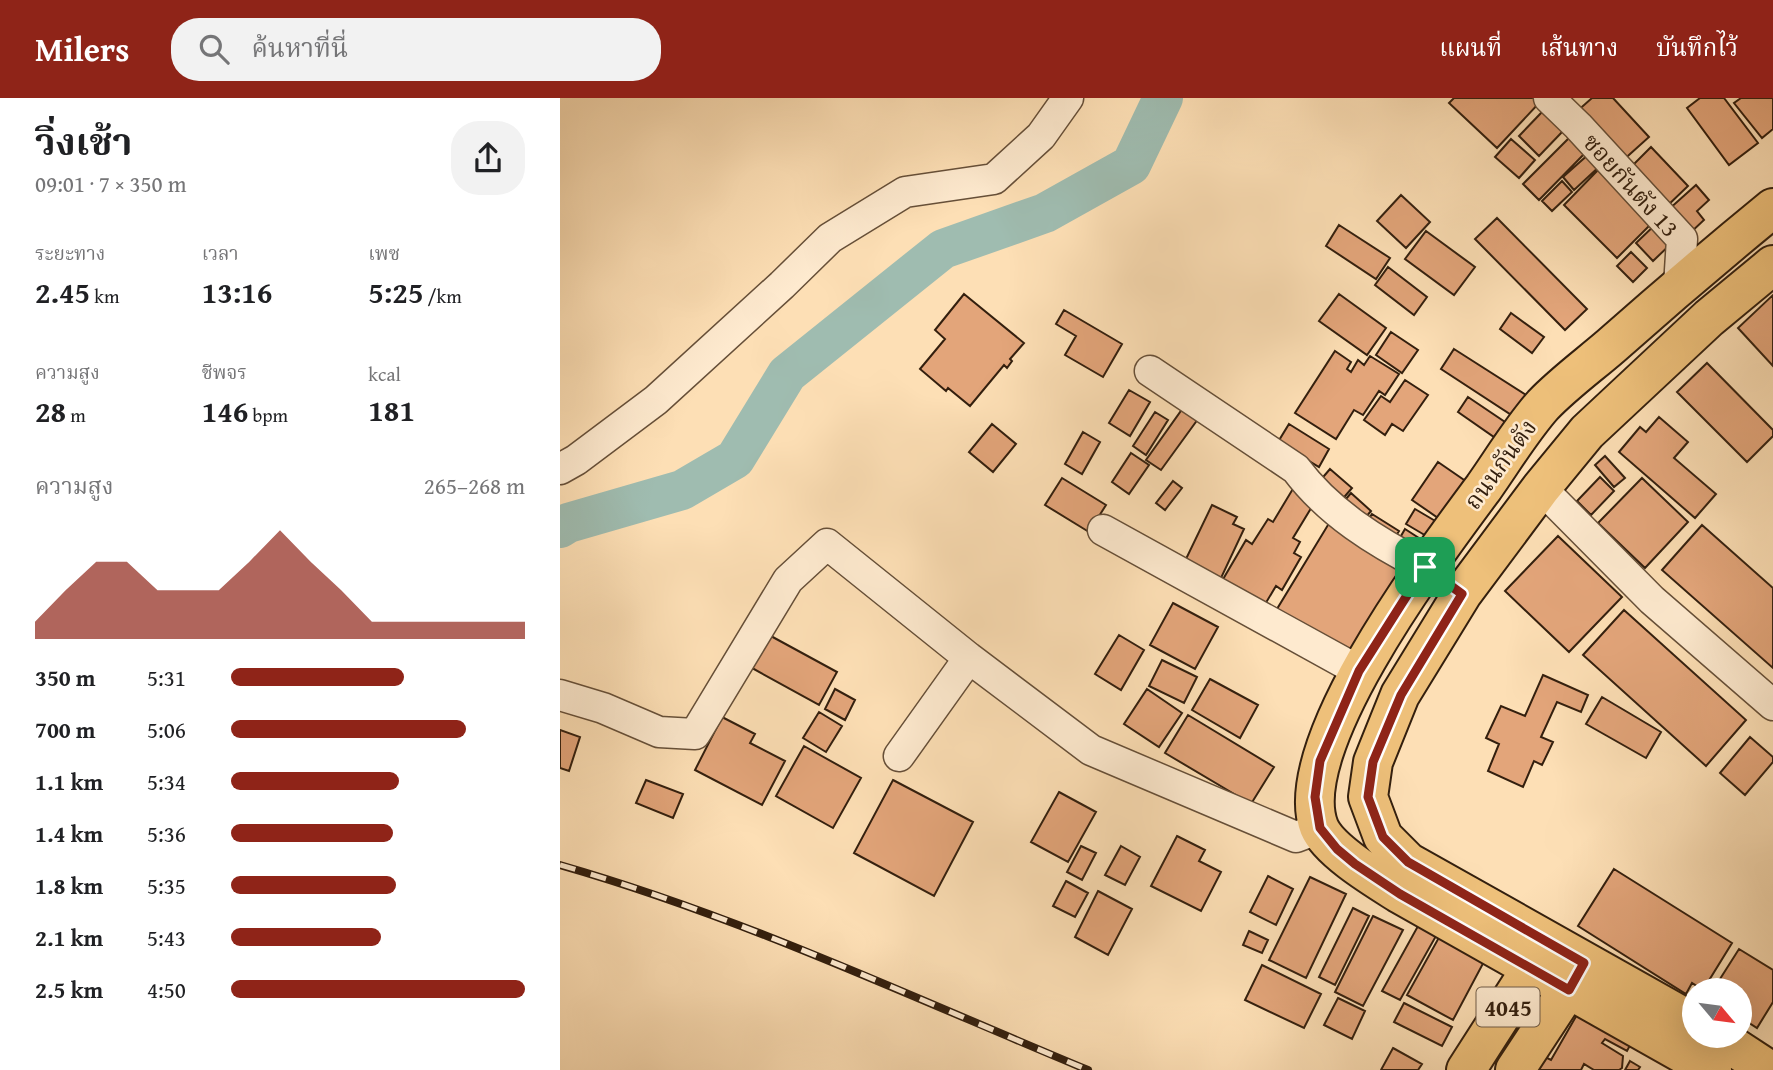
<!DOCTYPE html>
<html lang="th">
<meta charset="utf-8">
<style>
body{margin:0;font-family:"Gentium Book Plus","Noto Serif Thai",serif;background:#f2f2f2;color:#202124;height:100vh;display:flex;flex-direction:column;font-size:26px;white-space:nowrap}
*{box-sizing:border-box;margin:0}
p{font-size:23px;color:#757577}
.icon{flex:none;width:38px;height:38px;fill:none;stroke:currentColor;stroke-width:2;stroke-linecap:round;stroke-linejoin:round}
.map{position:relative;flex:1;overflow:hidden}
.side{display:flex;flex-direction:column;background:#fff;width:560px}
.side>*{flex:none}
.needle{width:46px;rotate:119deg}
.buttons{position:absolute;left:1122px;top:880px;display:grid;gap:14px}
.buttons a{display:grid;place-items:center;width:70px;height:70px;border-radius:50%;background:#fff;box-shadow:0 7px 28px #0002;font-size:35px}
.pin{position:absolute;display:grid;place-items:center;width:60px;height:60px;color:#fff;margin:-30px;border-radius:14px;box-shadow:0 4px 10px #0006}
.round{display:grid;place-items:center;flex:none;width:74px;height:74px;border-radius:28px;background:#f2f2f2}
.head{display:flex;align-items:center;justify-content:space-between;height:119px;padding:0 35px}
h1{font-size:38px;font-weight:700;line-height:52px}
.metrics{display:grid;grid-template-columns:repeat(3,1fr);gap:10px;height:119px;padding:7px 35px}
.metrics div{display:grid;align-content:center}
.metrics b{font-size:30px;font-weight:700}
.metrics small{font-size:19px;font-weight:400}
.metrics p{font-size:19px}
.chart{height:196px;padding:14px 35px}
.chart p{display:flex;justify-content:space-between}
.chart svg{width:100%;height:126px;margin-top:7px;fill:#8f2418;opacity:.7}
ul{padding:0 35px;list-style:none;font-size:23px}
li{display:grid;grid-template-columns:112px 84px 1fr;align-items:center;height:52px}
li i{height:18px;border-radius:9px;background:#8f2418}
header{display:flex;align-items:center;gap:42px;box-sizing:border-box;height:98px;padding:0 35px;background:#8f2418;color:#fff}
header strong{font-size:33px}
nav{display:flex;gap:38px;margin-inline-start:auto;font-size:24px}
.search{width:490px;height:63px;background:#f2f2f2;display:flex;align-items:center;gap:18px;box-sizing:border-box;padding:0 24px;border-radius:28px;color:#757577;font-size:26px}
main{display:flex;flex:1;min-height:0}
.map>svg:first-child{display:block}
</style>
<header>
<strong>Milers</strong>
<div class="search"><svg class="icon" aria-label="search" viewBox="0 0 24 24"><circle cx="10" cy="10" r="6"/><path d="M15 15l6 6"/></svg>ค้นหาที่นี่</div>
<nav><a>แผนที่</a><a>เส้นทาง</a><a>บันทึกไว้</a></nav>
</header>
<main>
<section class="side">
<div class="head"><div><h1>วิ่งเช้า</h1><p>09:01 · 7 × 350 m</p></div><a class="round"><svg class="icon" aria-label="share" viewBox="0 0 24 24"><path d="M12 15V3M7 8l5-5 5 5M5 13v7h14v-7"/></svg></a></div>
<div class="metrics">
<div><p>ระยะทาง</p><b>2.45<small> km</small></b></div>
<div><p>เวลา</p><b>13:16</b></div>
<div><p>เพซ</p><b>5:25<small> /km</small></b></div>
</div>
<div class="metrics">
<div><p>ความสูง</p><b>28<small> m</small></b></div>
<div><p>ชีพจร</p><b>146<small> bpm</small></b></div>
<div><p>kcal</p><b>181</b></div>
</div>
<div class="chart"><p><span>ความสูง</span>265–268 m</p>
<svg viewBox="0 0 160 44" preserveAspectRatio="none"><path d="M0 44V38L10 27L20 17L30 17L40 27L50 27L60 27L70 17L80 6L90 17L100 27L110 38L120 38L130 38L140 38L150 38L160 38V44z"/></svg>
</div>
<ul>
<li><b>350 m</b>5:31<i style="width:59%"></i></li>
<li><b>700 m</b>5:06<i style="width:80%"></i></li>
<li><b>1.1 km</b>5:34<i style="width:57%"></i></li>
<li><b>1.4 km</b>5:36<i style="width:55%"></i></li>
<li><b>1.8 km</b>5:35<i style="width:56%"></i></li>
<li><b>2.1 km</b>5:43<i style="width:51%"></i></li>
<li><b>2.5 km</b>4:50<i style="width:100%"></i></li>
</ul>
</section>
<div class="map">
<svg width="1213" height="972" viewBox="0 0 1213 972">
<rect width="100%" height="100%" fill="#fddfb5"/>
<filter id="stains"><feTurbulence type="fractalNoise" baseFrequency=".00286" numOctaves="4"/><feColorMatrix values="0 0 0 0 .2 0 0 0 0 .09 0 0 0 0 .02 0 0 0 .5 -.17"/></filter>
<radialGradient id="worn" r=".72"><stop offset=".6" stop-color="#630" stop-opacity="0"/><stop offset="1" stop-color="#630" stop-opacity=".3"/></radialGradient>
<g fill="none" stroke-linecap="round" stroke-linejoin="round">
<path stroke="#9fbcb0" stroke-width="40" d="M0 430 8 425 122 392 175 361 227 276 383 151 485 115 571 67 603 0"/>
</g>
<path fill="#e3a57a" stroke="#331f0e" stroke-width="2" d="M894 0H976L980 4 937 50 889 5Z
M1032 0H1053L1089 39 1060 65 1015 15Z
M1140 0H1164L1198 45 1169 67 1127 10Z
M1181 0H1213V31L1202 40 1174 5Z
M982 14 1003 33 979 58 959 38Z
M1012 37 1028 52 979 102 963 86Z
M951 41 975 62 959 80 935 59Z
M1091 49 1128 88 1105 110 1069 71Z
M1030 55 1041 67 1014 92 1003 79Z
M1038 72 1092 125 1057 160 1004 107Z
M1002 83 1012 94 992 113 982 103Z
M1136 87 1149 102 1137 113 1144 122 1129 136 1108 112Z
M841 97 870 124 846 150 817 123Z
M937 120 1027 211 1005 232 915 141Z
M1098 124 1115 142 1093 163 1076 145Z
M779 127 830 160 816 181 766 148Z
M866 133 915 169 894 197 845 161Z
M1071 154 1087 170 1073 184 1057 168Z
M828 169 867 199 854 217 815 187Z
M404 196 464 245 450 261 452 263 447 270 444 267 410 308 388 290 386 293 360 271 385 241 375 232Z
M779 196 826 230 807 257 759 223Z
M1213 197V268L1178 230Z
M504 212 562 246 543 279 505 257 516 238 496 226Z
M951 215 984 239 972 255 940 231Z
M831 234 858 252 842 275 816 257Z
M894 251 966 297 953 318 881 271Z
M775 253 791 264 787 271 791 274 798 262 804 267 810 258 839 276 825 297 819 293 803 317 794 312 776 341 735 315Z
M1147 265 1213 332V338L1187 364 1117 294Z
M845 282 868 297 843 333 832 326 825 337 804 322 821 298 830 304Z
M569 292 590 304 570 338 549 325Z
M908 299 945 324 934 339 898 314Z
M623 310 638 321 601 372 586 362Z
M595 314 608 322 586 357 573 348Z
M1099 319 1128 344 1114 360 1156 396 1135 420 1059 354 1080 329 1086 334Z
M432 326 456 346 433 374 409 354Z
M729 326 769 351 759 369 718 344Z
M523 334 540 344 522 376 505 366Z
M571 355 589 367 569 396 552 384Z
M1045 358 1065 380 1054 389 1035 367Z
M878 364 907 384 881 422 852 402Z
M770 371 792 390 780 404 758 385Z
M1040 379 1054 393 1031 417 1017 403Z
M502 380 546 407 529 434 485 407Z
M1082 380 1128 424 1085 470 1038 425Z
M613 383 622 390 605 412 596 405Z
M734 389 756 402 733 440 740 444 734 455 741 459 722 492 716 488 704 508 662 483 686 442 692 446 708 421 713 424Z
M791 395 811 413 800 426 780 408Z
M652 407 677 419 673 426 684 431 661 480 625 463Z
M855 411 877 424 868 439 846 426Z
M812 416 839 433 832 444 805 427Z
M771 422 845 466 797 558 717 511Z
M1142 427 1213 490V570L1102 472Z
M845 431 862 442 854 455 837 445Z
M998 438 1062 499 1009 554 945 493Z
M613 505 658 529 635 571 590 547Z
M1064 512 1186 622 1146 668 1023 557Z
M209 537 277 574 259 607 192 570Z
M559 537 584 552 561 592 535 576Z
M602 562 637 579 624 605 589 588Z
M983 577 1028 597 1021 614 997 604 981 639 993 644 982 667 974 663 963 689 928 673 939 646 926 640 941 608 965 618Z
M650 581 698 607 680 640 632 612Z
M275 591 295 602 285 622 265 611Z
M587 591 622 615 599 649 564 626Z
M1042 599 1101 634 1086 660 1026 626Z
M259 614 282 628 266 654 243 640Z
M628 617 714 669 691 706 605 655Z
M162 619 195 636 190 645 225 663 202 707 135 672Z
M0 632 20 639 9 673 0 670Z
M1190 639 1213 659V664L1185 697 1160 675Z
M244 648 301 680 273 730 216 698Z
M86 682 123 696 113 720 76 705Z
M333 682 413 724 374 798 294 755Z
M499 694 536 714 508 764 471 744Z
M617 738 645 752 639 763 661 774 641 813 591 788Z
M521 748 536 755 522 782 507 774Z
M561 748 580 759 565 787 545 777Z
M1054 771 1172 845 1143 892 1132 885 1126 896 1018 828Z
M708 778 733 791 716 827 690 814Z
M750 779 786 796 746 880 709 862Z
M506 783 528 795 515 819 493 808Z
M538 793 572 811 548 857 515 839Z
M793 810 809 818 775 887 759 879Z
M813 818 843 832 803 908 775 894Z
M858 828 876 838 840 902 822 893Z
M689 833 708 842 702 855 683 847Z
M882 834 927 858 893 922 847 897Z
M1179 851 1213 872V904L1197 930 1180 919V892H1153Z
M702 867 761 896 744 930 685 902Z
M778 900 805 913 792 941 764 927Z
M844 905 892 929 882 948 834 924Z
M1022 908 1075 938 1067 953 1045 941 1042 945 1063 958 1062 970 1059 972H1034L1024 966 1021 972H969L979 956 991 962Z
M833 950 862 966 858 972H821Z
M1070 963 1080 969 1078 972H1065Z"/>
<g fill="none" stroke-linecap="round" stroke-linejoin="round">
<defs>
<path id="minor" d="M989 0 1018 28 1122 141 1119 188
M590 273 736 371C769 415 816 444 865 469
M0 371 16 362 96 302 222 187 270 140 345 94 434 81 481 38 508 0
M981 390 1092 502 1213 607
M543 432 799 573
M0 597 43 610 99 634 135 636 228 482 267 446 409 560 531 652 736 739 760 730
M339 658 409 560"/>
<path id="major" d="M1134 925 848 764 823 739 808 699 813 664 840 597 902 496 981 390 1027 334 1149 220 1213 167
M1157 938 1209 972
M906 972 985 849
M955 972 1022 870
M1152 972 840 796C818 782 769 753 759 729 728 648 876 454 924 389 943 362 961 332 983 307 1003 286 1029 267 1051 248 1104 201 1158 155 1213 110"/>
</defs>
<use href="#minor" stroke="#664f38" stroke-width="33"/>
<use href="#major" stroke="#331f0e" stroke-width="42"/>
<use href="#minor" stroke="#feeacf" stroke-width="30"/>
<use href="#major" stroke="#eec07a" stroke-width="38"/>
<defs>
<path id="rail" d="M0 767C182 819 354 900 528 972"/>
</defs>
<use href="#rail" stroke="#331f0e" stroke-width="8"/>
<use href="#rail" stroke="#feeacf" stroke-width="5" stroke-dasharray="16" stroke-linecap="butt"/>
</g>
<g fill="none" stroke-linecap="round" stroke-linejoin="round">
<defs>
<path id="route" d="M865 469 902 496 841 597 813 664 808 699 823 739 848 764 1024 865 1009 892 840 796 795 766 777 751 760 730 755 699 760 663 799 573Z"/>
</defs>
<use href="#route" stroke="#fff" stroke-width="14"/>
<use href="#route" stroke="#8f2418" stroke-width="9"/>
</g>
<g text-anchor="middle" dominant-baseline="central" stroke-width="5" stroke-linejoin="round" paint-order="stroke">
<rect fill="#feeacf" stroke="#705c48" stroke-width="2" x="916.5" y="889.5" width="63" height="39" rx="5"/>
<g font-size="23" font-weight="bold" fill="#331f0e">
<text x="948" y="909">4045</text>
</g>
<g font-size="24" fill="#331f0e" stroke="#feeacf">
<text transform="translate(1071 87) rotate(48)">ซอยกันตัง 13</text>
<text transform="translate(940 366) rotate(-54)">ถนนกันตัง</text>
</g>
</g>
<rect width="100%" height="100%" filter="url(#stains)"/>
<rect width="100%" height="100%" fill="url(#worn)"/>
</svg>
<div class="buttons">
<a><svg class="needle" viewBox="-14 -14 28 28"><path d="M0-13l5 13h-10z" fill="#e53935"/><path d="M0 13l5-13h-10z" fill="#757577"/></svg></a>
</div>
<div class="pin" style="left:865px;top:469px;background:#1e9e55"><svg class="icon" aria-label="arrive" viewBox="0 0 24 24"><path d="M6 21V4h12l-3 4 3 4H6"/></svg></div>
</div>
</main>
